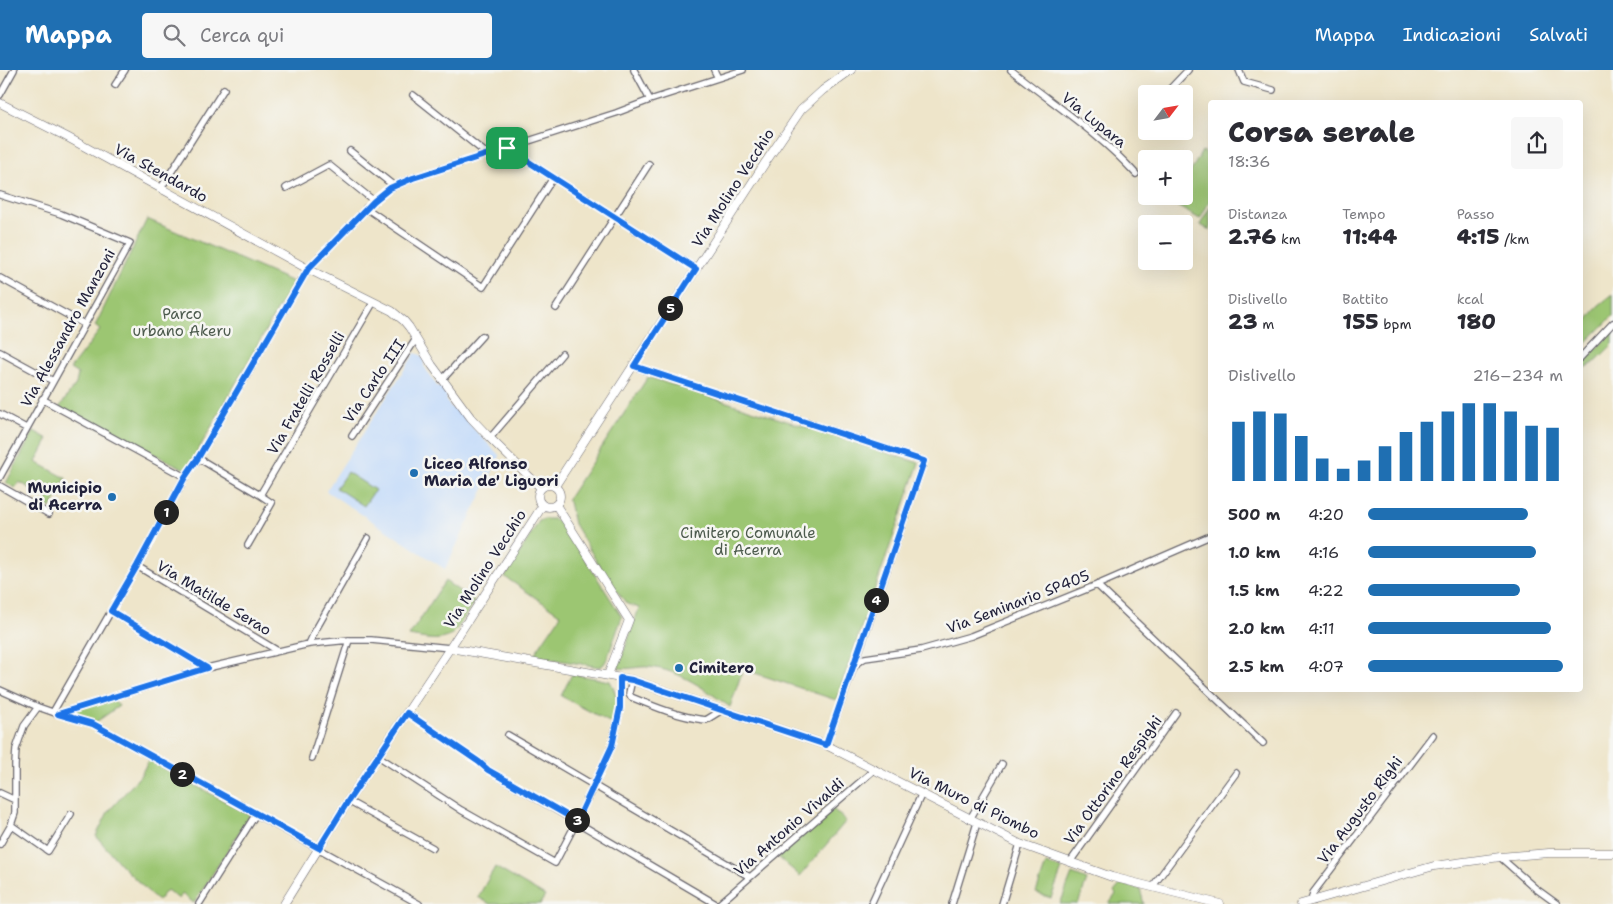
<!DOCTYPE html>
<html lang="it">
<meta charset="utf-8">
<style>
body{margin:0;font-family:"Shantell Sans",sans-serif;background:#f7f7f7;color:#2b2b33;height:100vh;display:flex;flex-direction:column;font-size:19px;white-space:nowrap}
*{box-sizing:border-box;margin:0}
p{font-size:16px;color:#7c7c81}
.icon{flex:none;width:28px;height:28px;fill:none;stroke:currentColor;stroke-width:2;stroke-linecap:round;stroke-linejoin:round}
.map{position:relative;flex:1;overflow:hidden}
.drawer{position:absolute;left:1208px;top:30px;width:375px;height:592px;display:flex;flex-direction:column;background:#fff;border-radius:5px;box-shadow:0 5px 20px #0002}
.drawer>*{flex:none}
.needle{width:32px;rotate:59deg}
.fabs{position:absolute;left:1138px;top:15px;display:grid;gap:10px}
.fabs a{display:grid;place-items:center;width:55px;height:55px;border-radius:5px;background:#fff;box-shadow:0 5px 20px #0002;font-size:25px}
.pin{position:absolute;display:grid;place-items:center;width:42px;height:42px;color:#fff;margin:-21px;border-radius:10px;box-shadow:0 2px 8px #0006}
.km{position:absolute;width:25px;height:25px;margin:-12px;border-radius:50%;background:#222;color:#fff;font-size:14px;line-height:25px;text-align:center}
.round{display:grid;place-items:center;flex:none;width:52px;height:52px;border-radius:5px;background:#f7f7f7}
.head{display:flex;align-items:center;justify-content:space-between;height:85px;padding:0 20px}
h1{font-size:28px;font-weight:800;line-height:38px}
.metrics{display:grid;grid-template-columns:repeat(3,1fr);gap:8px;height:85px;padding:5px 20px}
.metrics div{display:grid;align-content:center}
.metrics b{font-size:21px;font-weight:800}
.metrics small{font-size:14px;font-weight:400}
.metrics p{font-size:14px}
.chart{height:140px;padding:10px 20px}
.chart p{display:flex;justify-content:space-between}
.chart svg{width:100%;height:90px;margin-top:5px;stroke:#1f6fb2;stroke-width:6}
ul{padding:0 20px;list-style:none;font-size:16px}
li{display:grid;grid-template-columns:80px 60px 1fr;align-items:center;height:38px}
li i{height:12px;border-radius:6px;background:#1f6fb2}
header{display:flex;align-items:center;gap:30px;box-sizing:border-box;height:70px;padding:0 25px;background:#1f6fb2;color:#fff}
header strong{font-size:24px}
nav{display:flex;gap:28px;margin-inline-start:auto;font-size:18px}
.search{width:350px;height:45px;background:#f7f7f7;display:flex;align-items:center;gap:12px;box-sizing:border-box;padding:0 18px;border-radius:5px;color:#7c7c81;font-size:19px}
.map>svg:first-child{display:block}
</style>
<header>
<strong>Mappa</strong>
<div class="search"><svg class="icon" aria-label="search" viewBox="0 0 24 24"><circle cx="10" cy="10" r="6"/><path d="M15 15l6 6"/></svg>Cerca qui</div>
<nav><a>Mappa</a><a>Indicazioni</a><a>Salvati</a></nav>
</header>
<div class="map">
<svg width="1613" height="834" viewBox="0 0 1613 834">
<rect width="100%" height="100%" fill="#f6f6f2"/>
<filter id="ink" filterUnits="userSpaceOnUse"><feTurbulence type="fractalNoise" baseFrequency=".02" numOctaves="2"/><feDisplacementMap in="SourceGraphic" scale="10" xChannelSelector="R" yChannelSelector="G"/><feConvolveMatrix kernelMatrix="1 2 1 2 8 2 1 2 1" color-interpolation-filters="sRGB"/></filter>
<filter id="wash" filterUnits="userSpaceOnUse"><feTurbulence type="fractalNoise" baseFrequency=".0096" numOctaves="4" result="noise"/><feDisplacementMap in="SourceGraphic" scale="20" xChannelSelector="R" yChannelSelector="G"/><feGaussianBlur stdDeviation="1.12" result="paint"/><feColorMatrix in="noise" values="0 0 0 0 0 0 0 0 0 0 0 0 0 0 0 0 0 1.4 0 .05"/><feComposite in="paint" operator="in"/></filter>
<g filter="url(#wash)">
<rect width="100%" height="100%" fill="#eee5ca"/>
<path fill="#c7ddf9" d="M415 283 421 285 424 290V296L437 316 442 317 446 322 447 332 451 337 460 342 475 360 500 386 445 499 326 421Z"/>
<path fill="#9cc672" stroke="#5f7456" d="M1202 81 1210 86V130L1200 149 1173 134 1177 126H1184V114Z
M1210 137V160L1200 155Z
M147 149 293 212 187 400 59 338 76 314 78 304 70 299 100 260 95 256Z
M1613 224V246L1580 279V260L1598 236Z
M1613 261V274L1594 293 1580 301V296Z
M648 307 919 393 836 630 743 599 730 637C706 620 680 600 649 597 639 596 629 600 618 598L639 538 627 534 608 510 574 454 569 432 567 430Z
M34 361 48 369 36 392 66 408 51 438 45 435 48 428 19 412 15 418 6 413Z
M347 402 375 420 364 436 336 418Z
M544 449H554L563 454 622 547 607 589 604 594 600 597 533 586 561 545 505 507 539 451Z
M445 511 474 531C468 540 457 563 448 567 437 572 421 568 409 566Z
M572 604 610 611C619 627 618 637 615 655L561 626Z
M112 627 119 636 93 654 58 644Z
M149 690 250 745 194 833 182 824 179 829 167 820 158 831 122 796 96 766 108 742 140 706Z
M833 739 846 751 800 806 778 787Z
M1046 794 1062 799 1051 828 1036 823Z
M495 797 545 826 540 834H490L478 827Z
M1072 804 1087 810 1078 834H1060Z
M1121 814 1140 819 1144 834H1109L1116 824 1114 822Z"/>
</g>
<g filter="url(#ink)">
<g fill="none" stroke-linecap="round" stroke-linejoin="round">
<defs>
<path id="minor" d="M634 0 650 30
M714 0 718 8
M1011 0C1053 34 1099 63 1136 104
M1239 0 1244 12 1273 20
M115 15 125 0
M1167 22 1188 0
M0 25 14 0
M413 25 487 84
M507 78 696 199
M350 81 394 116
M161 118 224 19
M286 118 329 95 374 131
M0 125 61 144 130 173 0 407
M366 138 483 217 553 108
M0 208 84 254
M556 238 649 94
M0 282 53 311
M1580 288 1613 253
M633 296 924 391 853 599
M442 310 482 266
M42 329 185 407
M0 344 26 358
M352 366 416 269
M490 368 562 284
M198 388 260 425
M0 416 49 444
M248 475 272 433 260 425 373 233
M137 496 278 581
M1097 515 1263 673
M111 541 207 598
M309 574 315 561 368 468
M632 610 629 623 631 627C655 637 679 647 706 650L722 640
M0 620 38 637 58 644 207 598 309 574 349 570H371L450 578
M53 642 137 496 185 407 198 388 308 199 374 131 390 118 413 108 616 43 650 30 743 0
M407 643 479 692 488 700 716 834
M59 644 93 654 419 834
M508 665 750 807
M826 675 853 599 858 592 865 588 921 580 971 566 1097 515 1210 466
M378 686 461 740 555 793 577 751 612 676 620 638V608
M312 688 349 570
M0 723 15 730
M348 731 433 778
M970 749 1002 694
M11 755 48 781 71 744
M0 774 11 755 15 743V695L16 679 24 656 38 637
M1500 787 1535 818 1557 834
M1070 792 1176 643
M1153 816 1236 703
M1314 831 1312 827 1313 823 1433 665
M199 834 256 744
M719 834 875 699
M871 834 922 723
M952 834 977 753
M1002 834 1020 774"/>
<path id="tertiary" d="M0 33 67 67 308 199 392 241 404 251 409 257 432 295 471 348 490 368 541 418
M538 426a11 11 0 1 1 22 0a11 11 0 1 1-22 0Z
M555 416 765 93 801 40 823 20 851 0
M556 435 629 550 608 605
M450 578 632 610 826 675 1020 774 1112 807 1220 834
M284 834 348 731 450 578 543 435
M1301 834 1434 796 1500 787 1549 783H1613"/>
</defs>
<use href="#minor" stroke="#69666d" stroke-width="8"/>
<use href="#tertiary" stroke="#69666d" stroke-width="9"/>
<use href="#minor" stroke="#fff" stroke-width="5.5"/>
<use href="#tertiary" stroke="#fff" stroke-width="8"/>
</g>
</g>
<g fill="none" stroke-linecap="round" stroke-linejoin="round" filter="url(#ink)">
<defs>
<path id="route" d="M507 78 696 199 634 296 924 391 826 675 632 610 620 608V638L612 676 577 751 488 700 479 692 407 643 348 731 319 778 93 654 58 644 207 598 111 541 137 496 185 407 198 388 308 199 374 131 390 118 413 108Z"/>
</defs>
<use href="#route" stroke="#fff" stroke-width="10"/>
<use href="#route" stroke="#1a73e8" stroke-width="6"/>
</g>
<g fill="#1f6fb2" stroke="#f6f6f2" stroke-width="2">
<circle cx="414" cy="403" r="5"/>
<circle cx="112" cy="427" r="5"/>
<circle cx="679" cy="598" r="5"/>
</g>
<g text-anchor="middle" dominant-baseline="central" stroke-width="5" stroke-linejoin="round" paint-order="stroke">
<g font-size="15" fill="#22223b" stroke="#f6f6f2">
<text transform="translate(1094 50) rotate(39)">Via Lupara</text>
<text transform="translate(161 103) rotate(29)">Via Stendardo</text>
<text transform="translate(733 118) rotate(-57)">Via Molino Vecchio</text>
<text transform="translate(68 258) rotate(-61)">Via Alessandro Manzoni</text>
<text transform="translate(374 311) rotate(-56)">Via Carlo III</text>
<text transform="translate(306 323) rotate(-60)">Via Fratelli Rosselli</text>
<text transform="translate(485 499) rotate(-57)">Via Molino Vecchio</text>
<text transform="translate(214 528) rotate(31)">Via Matilde Serao</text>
<text transform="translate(1018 532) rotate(-21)">Via Seminario SP405</text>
<text transform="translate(1113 710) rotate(-54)">Via Ottorino Respighi</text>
<text transform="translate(974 733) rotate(26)">Via Muro di Piombo</text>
<text transform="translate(1360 740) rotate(-53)">Via Augusto Righi</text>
<text transform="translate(789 757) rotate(-41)">Via Antonio Vivaldi</text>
</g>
<g font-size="15" fill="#4d5b4e" stroke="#f6f6f2">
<text x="182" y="244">Parco<tspan x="182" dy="17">urbano Akeru</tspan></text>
<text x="748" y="463">Cimitero Comunale<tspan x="748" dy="17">di Acerra</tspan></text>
</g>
<g font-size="15" font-weight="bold" fill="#22223b" stroke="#f6f6f2" text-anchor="start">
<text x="424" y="394">Liceo Alfonso<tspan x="424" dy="17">Maria de' Liguori</tspan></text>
<text x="102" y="418" text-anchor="end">Municipio<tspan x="102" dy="17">di Acerra</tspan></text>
<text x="689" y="598">Cimitero</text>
</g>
</g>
</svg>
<div class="fabs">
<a><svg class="needle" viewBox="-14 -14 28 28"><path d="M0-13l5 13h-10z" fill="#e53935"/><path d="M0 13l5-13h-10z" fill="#7c7c81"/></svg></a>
<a>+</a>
<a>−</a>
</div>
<div class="pin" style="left:507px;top:78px;background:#1e9e55"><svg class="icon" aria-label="arrive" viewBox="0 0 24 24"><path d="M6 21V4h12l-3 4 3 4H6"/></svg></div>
<b class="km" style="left:166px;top:442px">1</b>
<b class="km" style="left:182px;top:704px">2</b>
<b class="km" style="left:577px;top:750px">3</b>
<b class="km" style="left:876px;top:530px">4</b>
<b class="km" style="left:670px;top:238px">5</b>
<section class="drawer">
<div class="head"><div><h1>Corsa serale</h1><p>18:36</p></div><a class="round"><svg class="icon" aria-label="share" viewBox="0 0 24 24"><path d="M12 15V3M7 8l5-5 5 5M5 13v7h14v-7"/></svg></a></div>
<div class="metrics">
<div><p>Distanza</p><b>2.76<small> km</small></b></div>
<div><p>Tempo</p><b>11:44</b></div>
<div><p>Passo</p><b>4:15<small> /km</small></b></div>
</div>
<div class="metrics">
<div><p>Dislivello</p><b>23<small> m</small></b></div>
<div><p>Battito</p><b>155<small> bpm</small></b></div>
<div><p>kcal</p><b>180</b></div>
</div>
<div class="chart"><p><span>Dislivello</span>216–234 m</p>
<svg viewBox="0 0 160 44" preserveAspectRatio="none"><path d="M5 44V15M15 44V10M25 44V11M35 44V22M45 44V33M55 44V38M65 44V34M75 44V27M85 44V20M95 44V15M105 44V10M115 44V6M125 44V6M135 44V10M145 44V17M155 44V18"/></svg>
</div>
<ul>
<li><b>500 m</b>4:20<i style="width:82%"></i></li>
<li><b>1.0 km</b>4:16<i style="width:86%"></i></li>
<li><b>1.5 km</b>4:22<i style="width:78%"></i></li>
<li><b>2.0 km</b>4:11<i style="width:94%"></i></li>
<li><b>2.5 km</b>4:07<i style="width:100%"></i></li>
</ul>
</section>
</div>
